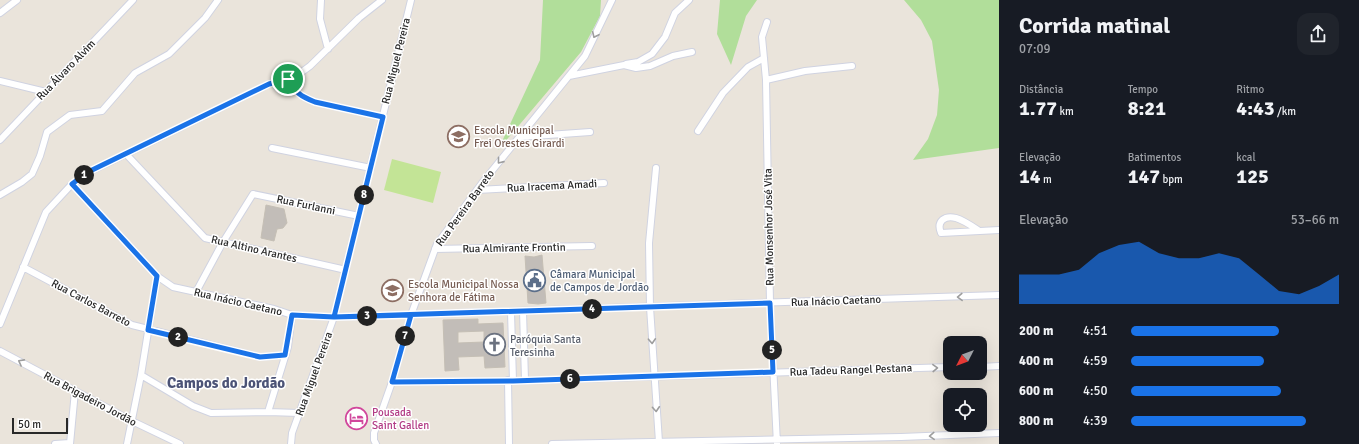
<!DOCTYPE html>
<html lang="pt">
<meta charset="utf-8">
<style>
body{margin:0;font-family:Signika,sans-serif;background:#20242c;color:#f1f3f6;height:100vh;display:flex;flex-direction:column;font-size:15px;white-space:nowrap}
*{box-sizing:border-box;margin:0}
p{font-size:13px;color:#9ea1a6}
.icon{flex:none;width:22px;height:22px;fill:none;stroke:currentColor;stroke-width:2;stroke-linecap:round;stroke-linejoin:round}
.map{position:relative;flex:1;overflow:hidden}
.drawer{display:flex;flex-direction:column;background:#171b24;width:360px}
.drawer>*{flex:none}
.needle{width:26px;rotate:228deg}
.controls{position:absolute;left:943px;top:336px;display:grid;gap:8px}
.controls a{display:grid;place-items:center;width:44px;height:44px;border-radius:8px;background:#171b24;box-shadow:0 4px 16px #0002;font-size:20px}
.scale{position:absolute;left:12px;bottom:10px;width:56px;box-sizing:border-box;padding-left:4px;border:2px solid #282828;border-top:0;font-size:11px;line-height:14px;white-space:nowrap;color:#282828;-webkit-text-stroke:3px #fff;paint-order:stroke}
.pin{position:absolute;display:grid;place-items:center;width:34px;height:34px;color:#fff;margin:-17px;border:2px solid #fff;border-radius:50%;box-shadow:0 1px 4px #0007}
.km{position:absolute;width:20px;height:20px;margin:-10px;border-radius:50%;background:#222;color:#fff;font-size:11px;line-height:20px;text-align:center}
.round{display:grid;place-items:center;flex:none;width:42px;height:42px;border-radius:12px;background:#20242c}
.overview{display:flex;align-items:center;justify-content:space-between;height:68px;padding:0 20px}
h1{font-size:22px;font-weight:700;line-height:30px}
.metrics{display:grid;grid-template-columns:repeat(3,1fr);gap:6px;height:68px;padding:4px 20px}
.metrics div{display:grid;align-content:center}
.metrics b{font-size:20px;font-weight:700}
.metrics small{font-size:11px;font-weight:400}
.metrics p{font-size:11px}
.chart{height:112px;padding:8px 20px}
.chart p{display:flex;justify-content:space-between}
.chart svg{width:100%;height:72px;margin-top:4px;fill:#1a73e8;opacity:.7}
ul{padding:0 20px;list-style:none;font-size:13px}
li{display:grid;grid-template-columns:64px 48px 1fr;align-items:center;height:30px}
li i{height:10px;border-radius:5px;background:#1a73e8}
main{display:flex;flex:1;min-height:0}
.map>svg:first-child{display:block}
</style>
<main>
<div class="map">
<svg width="999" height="444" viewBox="0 0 999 444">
<rect width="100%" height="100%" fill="#eae4db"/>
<path fill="#b1de9a" d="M543 0H601L600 16 581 52 498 150 540 60Z
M720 0H757L746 16 731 65 717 34Z
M904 0H999V148L913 160 928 139 937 115 939 90 932 41 921 20Z"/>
<path fill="#c3e496" d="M392 159 441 172 433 203 384 190Z"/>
<path fill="#c2bdb8" stroke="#c5bfb5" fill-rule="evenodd" d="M266 205 284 209 287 223 283 228 277 229 274 241 261 238Z
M542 255 546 303 538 304 528 303 525 256 534 257Z
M478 319V324L503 323 505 367 485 368 484 356 458 357 459 370 445 371 443 320ZM484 331V342L458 343V332Z"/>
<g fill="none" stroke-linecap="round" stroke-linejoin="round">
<defs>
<path id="street" d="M321 0 320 19 328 49
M0 13 17 0
M767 22 762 37 766 80 770 303 777 444
M626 64 638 62 652 54 665 37 675 13 689 0
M569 76 624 65 636 68 650 66 673 56 692 52
M288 79C296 93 300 96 315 102L383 117
M766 80 805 71 852 66
M0 81 46 92
M698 131 723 93 748 67 764 58
M520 137 590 132
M0 140 133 0
M272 148 371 168
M126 154 205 238 346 270
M656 168 649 243 650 307 659 442
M72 184 157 276 173 287 274 309 292 315 334 317 999 295
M477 190 604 183
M0 195 22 182 32 174 40 156 47 132 70 115 102 111 135 73 169 54 205 18 218 0
M978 230C972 226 963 220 956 218 945 215 936 221 941 233L999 230
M435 249 592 246
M23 267 132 325 260 357 285 355
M196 292 223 242 253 194 359 216
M523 311 525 380
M511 312 513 381
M0 324 46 212 72 184 89 172 269 84 299 74 310 66 359 18 382 0
M0 351 132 421 180 444
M980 367 999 366
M141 375 193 406 211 413 268 412 299 413
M508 380 509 444
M392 382 513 381 950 367
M268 412 288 347 292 315
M55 444 70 443
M70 444 75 391
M127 444 141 375 157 276
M291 444 292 433 334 317 411 0
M376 444 374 440V433L392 382 411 315 437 244 482 183 585 56 612 0
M552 444 901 437 999 433"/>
</defs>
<use href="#street" stroke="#d0d3e1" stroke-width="8"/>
<use href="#street" stroke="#fff" stroke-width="6"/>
</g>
<defs><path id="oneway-chevron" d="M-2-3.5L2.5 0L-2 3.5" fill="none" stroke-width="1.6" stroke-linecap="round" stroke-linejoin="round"/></defs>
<g stroke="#9e9e9e">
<use href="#oneway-chevron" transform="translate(595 35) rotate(115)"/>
<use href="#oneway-chevron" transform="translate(500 161) rotate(129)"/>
<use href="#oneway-chevron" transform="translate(960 297) rotate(178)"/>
<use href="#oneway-chevron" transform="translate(652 341) rotate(87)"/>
<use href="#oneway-chevron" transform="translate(21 362) rotate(-152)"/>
<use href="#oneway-chevron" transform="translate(935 368) rotate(-2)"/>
<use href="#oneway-chevron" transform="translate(656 409) rotate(86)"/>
<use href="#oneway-chevron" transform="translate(932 436) rotate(177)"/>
</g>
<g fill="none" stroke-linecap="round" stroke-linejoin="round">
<defs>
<path id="route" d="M288 79 269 84 88 172 72 184 157 276 148 330 260 357 285 355 292 315 334 317 770 303 773 372 513 381 392 382 411 315 334 317 383 117 315 102C300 96 296 93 288 79"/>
</defs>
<use href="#route" stroke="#fff" stroke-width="8"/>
<use href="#route" stroke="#1a73e8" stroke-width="5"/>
</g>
<defs>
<symbol id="school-ring" viewBox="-11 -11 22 22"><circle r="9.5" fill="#fff" stroke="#8d6e63" stroke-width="1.5"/><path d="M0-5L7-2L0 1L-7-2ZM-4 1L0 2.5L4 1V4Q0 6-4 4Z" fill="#8d6e63"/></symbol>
<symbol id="civic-ring" viewBox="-11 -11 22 22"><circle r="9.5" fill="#fff" stroke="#5c6f8a" stroke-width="1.5"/><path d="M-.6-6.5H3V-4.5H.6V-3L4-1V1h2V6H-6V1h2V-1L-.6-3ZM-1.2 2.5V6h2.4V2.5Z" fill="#5c6f8a"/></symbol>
<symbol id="church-ring" viewBox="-11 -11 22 22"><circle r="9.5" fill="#fff" stroke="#6b7280" stroke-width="1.5"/><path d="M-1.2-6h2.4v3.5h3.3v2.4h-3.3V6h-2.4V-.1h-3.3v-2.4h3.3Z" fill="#6b7280"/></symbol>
<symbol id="hotel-ring" viewBox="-11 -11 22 22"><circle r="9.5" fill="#fff" stroke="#d1479c" stroke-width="1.5"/><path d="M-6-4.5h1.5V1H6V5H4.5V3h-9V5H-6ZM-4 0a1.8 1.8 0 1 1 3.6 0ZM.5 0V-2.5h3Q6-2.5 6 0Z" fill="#d1479c"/></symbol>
</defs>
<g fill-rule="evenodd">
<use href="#school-ring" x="446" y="124" width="25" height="25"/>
<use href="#civic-ring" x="522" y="268" width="25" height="25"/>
<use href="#school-ring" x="380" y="278" width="25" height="25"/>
<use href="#church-ring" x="482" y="332" width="25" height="25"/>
<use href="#hotel-ring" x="344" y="406" width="25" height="25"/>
</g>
<g text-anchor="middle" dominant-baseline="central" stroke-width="3" stroke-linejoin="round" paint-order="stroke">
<g font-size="11" fill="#282828" stroke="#fff">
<text transform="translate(396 61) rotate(-76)">Rua Miguel Pereira</text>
<text transform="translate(66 70) rotate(-46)">Rua Álvaro Alvim</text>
<text transform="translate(552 186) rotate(-3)">Rua Iracema Amadi</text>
<text transform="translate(306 205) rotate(12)">Rua Furlanni</text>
<text transform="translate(465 208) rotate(-54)">Rua Pereira Barreto</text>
<text transform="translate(769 227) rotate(-91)">Rua Monsenhor José Vita</text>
<text transform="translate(514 248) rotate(-1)">Rua Almirante Frontin</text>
<text transform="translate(254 249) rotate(13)">Rua Altino Arantes</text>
<text transform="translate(836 301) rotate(-2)">Rua Inácio Caetano</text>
<text transform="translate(238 302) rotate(13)">Rua Inácio Caetano</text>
<text transform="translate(91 303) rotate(28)">Rua Carlos Barreto</text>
<text transform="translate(851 370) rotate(-2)">Rua Tadeu Rangel Pestana</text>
<text transform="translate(314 374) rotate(-70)">Rua Miguel Pereira</text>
<text transform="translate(90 399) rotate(28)">Rua Brigadeiro Jordão</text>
</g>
<g font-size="11" fill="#785e54" stroke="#fff" text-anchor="start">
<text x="474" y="130">Escola Municipal<tspan x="474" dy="13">Frei Orestes Girardi</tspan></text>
<text x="408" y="284">Escola Municipal Nossa<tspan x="408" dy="13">Senhora de Fátima</tspan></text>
</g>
<g font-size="11" fill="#4e5e75" stroke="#fff" text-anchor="start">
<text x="550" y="274">Câmara Municipal<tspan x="550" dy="13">de Campos de Jordão</tspan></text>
</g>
<g font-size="11" fill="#5b616d" stroke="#fff" text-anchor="start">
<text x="510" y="339">Paróquia Santa<tspan x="510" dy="13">Teresinha</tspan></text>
</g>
<g font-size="11" fill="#b23c85" stroke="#fff" text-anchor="start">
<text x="372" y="412">Pousada<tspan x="372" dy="13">Saint Gallen</tspan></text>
</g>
<g font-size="15" font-weight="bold" fill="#4c5376" stroke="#fff">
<text x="226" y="383">Campos do Jordão</text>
</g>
</g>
</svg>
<div class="controls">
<a><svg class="needle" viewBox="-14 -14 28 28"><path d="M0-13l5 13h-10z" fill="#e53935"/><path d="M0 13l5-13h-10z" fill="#9ea1a6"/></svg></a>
<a><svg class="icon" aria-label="locate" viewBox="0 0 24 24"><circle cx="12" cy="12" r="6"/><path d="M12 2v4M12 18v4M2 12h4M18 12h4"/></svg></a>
</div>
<div class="scale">50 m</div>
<div class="pin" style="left:288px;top:79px;background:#1e9e55"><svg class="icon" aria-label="arrive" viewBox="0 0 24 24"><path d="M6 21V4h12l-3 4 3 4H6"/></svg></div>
<b class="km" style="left:84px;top:175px">1</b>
<b class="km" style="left:178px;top:337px">2</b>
<b class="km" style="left:367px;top:316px">3</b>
<b class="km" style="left:592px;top:309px">4</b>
<b class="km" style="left:772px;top:350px">5</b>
<b class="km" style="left:570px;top:379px">6</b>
<b class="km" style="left:405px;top:336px">7</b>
<b class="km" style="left:364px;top:195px">8</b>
</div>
<section class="drawer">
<div class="overview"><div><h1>Corrida matinal</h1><p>07:09</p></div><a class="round"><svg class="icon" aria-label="share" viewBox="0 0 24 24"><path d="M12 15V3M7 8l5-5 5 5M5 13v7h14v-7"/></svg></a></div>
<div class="metrics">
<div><p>Distância</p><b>1.77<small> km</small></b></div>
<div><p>Tempo</p><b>8:21</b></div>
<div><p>Ritmo</p><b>4:43<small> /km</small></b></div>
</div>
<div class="metrics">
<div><p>Elevação</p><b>14<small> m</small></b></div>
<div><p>Batimentos</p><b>147<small> bpm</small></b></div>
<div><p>kcal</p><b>125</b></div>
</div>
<div class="chart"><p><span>Elevação</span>53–66 m</p>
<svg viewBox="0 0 160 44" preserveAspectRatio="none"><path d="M0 44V26L10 26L20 26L30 23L40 13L50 8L60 6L70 13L80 16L90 16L100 13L110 16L120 26L130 36L140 38L150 33L160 26V44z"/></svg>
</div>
<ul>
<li><b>200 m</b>4:51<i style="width:71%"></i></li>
<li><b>400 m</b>4:59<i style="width:64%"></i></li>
<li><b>600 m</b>4:50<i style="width:72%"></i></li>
<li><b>800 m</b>4:39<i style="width:84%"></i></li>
</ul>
</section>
</main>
